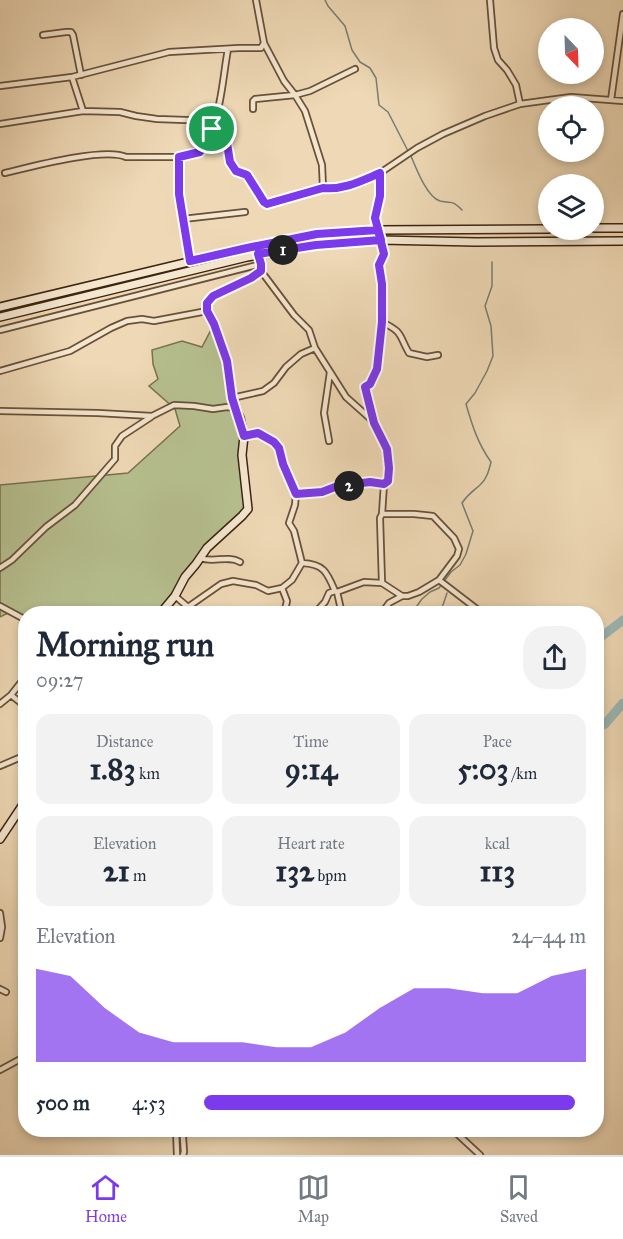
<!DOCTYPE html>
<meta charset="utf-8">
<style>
body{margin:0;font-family:"IM FELL Great Primer",serif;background:#f2f2f3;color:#1f2937;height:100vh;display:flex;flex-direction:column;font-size:22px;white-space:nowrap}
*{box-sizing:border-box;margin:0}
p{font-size:20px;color:#747a83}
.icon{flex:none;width:33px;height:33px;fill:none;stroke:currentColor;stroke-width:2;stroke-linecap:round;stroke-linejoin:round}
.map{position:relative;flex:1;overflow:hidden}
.drawer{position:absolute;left:18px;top:606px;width:586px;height:531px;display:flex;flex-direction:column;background:#fff;border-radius:24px;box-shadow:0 3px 9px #0003}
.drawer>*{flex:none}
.needle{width:39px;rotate:157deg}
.buttons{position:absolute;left:538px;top:18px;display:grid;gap:12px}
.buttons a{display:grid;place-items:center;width:66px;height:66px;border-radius:50%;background:#fff;box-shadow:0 3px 9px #0003;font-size:30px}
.pin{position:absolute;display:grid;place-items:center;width:51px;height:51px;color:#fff;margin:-26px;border:3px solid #fff;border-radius:50%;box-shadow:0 2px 6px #0007}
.km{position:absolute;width:30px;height:30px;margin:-15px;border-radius:50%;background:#222;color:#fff;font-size:16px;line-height:30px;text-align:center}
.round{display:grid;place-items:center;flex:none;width:63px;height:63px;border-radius:24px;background:#f2f2f3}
.head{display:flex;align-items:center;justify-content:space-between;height:102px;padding:0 18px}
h1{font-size:33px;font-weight:800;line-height:45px}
.stats{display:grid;grid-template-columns:repeat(3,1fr);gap:9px;height:102px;padding:6px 18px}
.stats div{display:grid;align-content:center;border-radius:15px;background:#f2f2f3;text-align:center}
.stats b{font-size:30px;font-weight:800}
.stats small{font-size:16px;font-weight:400}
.stats p{font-size:16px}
.chart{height:168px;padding:12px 18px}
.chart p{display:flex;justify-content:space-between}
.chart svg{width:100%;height:108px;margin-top:6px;fill:#7c3aed;opacity:.7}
ul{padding:0 18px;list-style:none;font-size:20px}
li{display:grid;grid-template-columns:96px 72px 1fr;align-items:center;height:45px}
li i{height:15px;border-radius:8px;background:#7c3aed}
.tabs{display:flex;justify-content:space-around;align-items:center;height:84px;border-top:2px solid #e0e1e3;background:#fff;font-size:16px;color:#747a83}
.tabs a{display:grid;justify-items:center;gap:3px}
.tabs .on{color:#7c3aed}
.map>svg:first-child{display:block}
</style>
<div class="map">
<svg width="623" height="1155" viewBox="0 0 623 1155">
<rect width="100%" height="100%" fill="#eed8b5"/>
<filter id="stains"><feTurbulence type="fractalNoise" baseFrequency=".00333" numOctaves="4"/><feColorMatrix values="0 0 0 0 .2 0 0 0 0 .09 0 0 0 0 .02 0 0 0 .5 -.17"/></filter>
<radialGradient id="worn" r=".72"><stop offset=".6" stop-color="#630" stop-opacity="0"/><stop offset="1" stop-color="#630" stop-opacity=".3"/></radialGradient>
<path fill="#b6bf8f" stroke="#797250" stroke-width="1.5" d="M214 324 240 418 248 509 207 548 160 613 26 614 25 620 10 612 0 617V485L128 473 180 426 175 409 149 386 158 379 153 364 152 350 182 341 202 347Z"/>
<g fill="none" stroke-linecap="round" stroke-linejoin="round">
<path stroke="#767d74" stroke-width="1.5" d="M325 0 328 6 345 26 352 50 360 62 370 68 376 78 379 105 388 112 408 151
M411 156C416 168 427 197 440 201 452 204 451 199 462 210
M411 614 422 599 430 592 439 588 451 572 460 565 466 554 473 531 462 503C468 494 472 492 480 485 487 479 489 470 491 462 478 444 472 425 466 404L475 393 487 371 493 356 491 326 485 306 492 286V262
M440 614 447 593"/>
<path stroke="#9db8b7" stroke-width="9" d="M597 640 623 620
M597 728 605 724 623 703"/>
<defs>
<path id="street" d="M256 0 264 43 284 81 295 95 305 111 322 165 323 188
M490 0 494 48 498 60 507 70 516 85 520 104
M43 35 66 32H71L73 35 81 75
M72 77 83 111
M0 86 72 77 169 52 239 48H261L264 43
M611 100 623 14
M253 109V101L255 99 295 95 310 91 355 69
M0 124 83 111 120 112 136 116 157 119 214 121
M212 129 223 130 225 131 230 162 236 171 247 175 264 202 267 204 323 188H332L347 187 380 173 417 148 443 134 485 116 520 104 571 97 623 101
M179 157V194L190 261
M5 173C30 167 104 147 126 157H179L199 152C203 145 208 137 211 130 222 105 223 76 228 49
M183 219 245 212
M261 271 294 315 309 330 315 348 346 397 374 422
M382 322C404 333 398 334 409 353L427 357 438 355
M0 330 261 264
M0 371 70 351 111 328 127 321 142 319 154 321 207 311
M232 398 263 391 274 383 286 367 301 354 315 348
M0 411 98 413 152 416 174 405 194 406 213 409 227 407 235 408
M244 436 258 433 274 442 279 448 283 464 296 493 295 505 289 523 294 531 302 563C324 564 327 572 335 591
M329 441 324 413 330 372
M296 493C304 493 314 494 321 492 326 491 330 488 335 487 352 484 367 481 384 484L388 481 389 468 387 449 374 422 365 387 370 384 377 369 382 322V284L379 265 384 254 375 218 380 196V173
M200 558C214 563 227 555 240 562
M0 568 12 560 46 527 75 505 115 459V446L122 436 151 417
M439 580 482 613
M382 583 380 518 382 514 384 484
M282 588 287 601 284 614
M337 592 342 614
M175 596 188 607 192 614
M0 606 26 620
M188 607 221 584 233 581 256 585 268 591 282 588 292 580 302 563
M314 614 325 602 329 593 335 591 337 592 364 582 382 583 402 596H408L419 592 439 580 457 556 459 549 454 538 433 516 414 514H382
M381 614 389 603 402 596
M11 695 26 707
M0 704 11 695 26 676
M0 766 26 755
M0 913 2 927 0 938
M0 989 6 992
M0 1070 26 1056
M176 1130 177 1155
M453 1130 480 1155
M183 1155 184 1152 183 1137 186 1130"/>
<path id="secondary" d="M594 228H623
M0 307 247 248 317 234 378 230 549 229
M0 317 247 257 316 245 380 240 476 242 623 241
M160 614 175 596 185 577 196 564 207 548 242 516 248 509 242 455 244 436 240 418 235 408 232 398 227 361 214 324 207 311V303L213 296 251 278 261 271V264L258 254
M0 839 26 800"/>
</defs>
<use href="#street" stroke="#685139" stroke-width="8"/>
<use href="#secondary" stroke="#3c2410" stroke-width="10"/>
<use href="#street" stroke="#f4e6cf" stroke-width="4.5"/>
<use href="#secondary" stroke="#f4e6cf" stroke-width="7"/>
</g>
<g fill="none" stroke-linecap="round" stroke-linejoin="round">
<defs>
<path id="route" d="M212 129 223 130 225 131 230 162 236 171 247 175 264 202 267 204 323 188C344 190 361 181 380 173V196L375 218 381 240 316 245 258 254 261 264V271L251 278 213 296 207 303V311L214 324 227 361 232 398 244 436 258 433 274 442 279 448 283 464 296 494 322 492 335 487 347 486 362 483 370 482 384 484 388 481 389 468 387 449 374 423 365 387 370 384 377 369 382 322V284L379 265 384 254 378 230 317 234 247 248 190 261 179 194V157L200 152 212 129"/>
</defs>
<use href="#route" stroke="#fff" stroke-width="12"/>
<use href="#route" stroke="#7c3aed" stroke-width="8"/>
</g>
<rect width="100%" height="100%" filter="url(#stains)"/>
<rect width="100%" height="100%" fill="url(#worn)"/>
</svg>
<div class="buttons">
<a><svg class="needle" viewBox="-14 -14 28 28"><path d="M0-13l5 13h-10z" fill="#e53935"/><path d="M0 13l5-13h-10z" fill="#747a83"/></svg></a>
<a><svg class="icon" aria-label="locate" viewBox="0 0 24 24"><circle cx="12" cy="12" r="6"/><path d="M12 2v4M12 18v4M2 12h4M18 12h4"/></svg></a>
<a><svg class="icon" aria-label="layers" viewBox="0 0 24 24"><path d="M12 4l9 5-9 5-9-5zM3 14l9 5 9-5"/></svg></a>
</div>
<div class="pin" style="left:212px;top:129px;background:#1e9e55"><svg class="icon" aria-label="arrive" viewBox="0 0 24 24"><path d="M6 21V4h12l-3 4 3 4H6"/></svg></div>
<b class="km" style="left:283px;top:250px">1</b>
<b class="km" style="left:349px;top:486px">2</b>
<section class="drawer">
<div class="head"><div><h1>Morning run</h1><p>09:27</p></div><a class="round"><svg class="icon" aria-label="share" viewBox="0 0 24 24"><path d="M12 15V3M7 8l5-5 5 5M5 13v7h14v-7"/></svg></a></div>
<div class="stats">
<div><p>Distance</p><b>1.83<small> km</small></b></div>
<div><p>Time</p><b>9:14</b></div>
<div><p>Pace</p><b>5:03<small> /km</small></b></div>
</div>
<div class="stats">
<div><p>Elevation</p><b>21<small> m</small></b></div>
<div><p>Heart rate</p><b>132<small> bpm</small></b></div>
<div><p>kcal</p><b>113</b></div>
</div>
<div class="chart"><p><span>Elevation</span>24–44 m</p>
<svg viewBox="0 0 160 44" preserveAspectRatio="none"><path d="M0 44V6L10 9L20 22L30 32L40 36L50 36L60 36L70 38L80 38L90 32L100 22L110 14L120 14L130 16L140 16L150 9L160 6V44z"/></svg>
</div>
<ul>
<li><b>500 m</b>4:53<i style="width:97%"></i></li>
</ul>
</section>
</div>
<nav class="tabs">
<a class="on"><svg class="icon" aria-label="home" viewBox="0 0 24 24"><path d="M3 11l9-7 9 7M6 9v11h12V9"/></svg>Home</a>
<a><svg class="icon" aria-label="map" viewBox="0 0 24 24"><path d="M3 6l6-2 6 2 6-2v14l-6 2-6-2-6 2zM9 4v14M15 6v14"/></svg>Map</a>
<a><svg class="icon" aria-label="saved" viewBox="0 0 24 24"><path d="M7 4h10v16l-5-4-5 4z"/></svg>Saved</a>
</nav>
